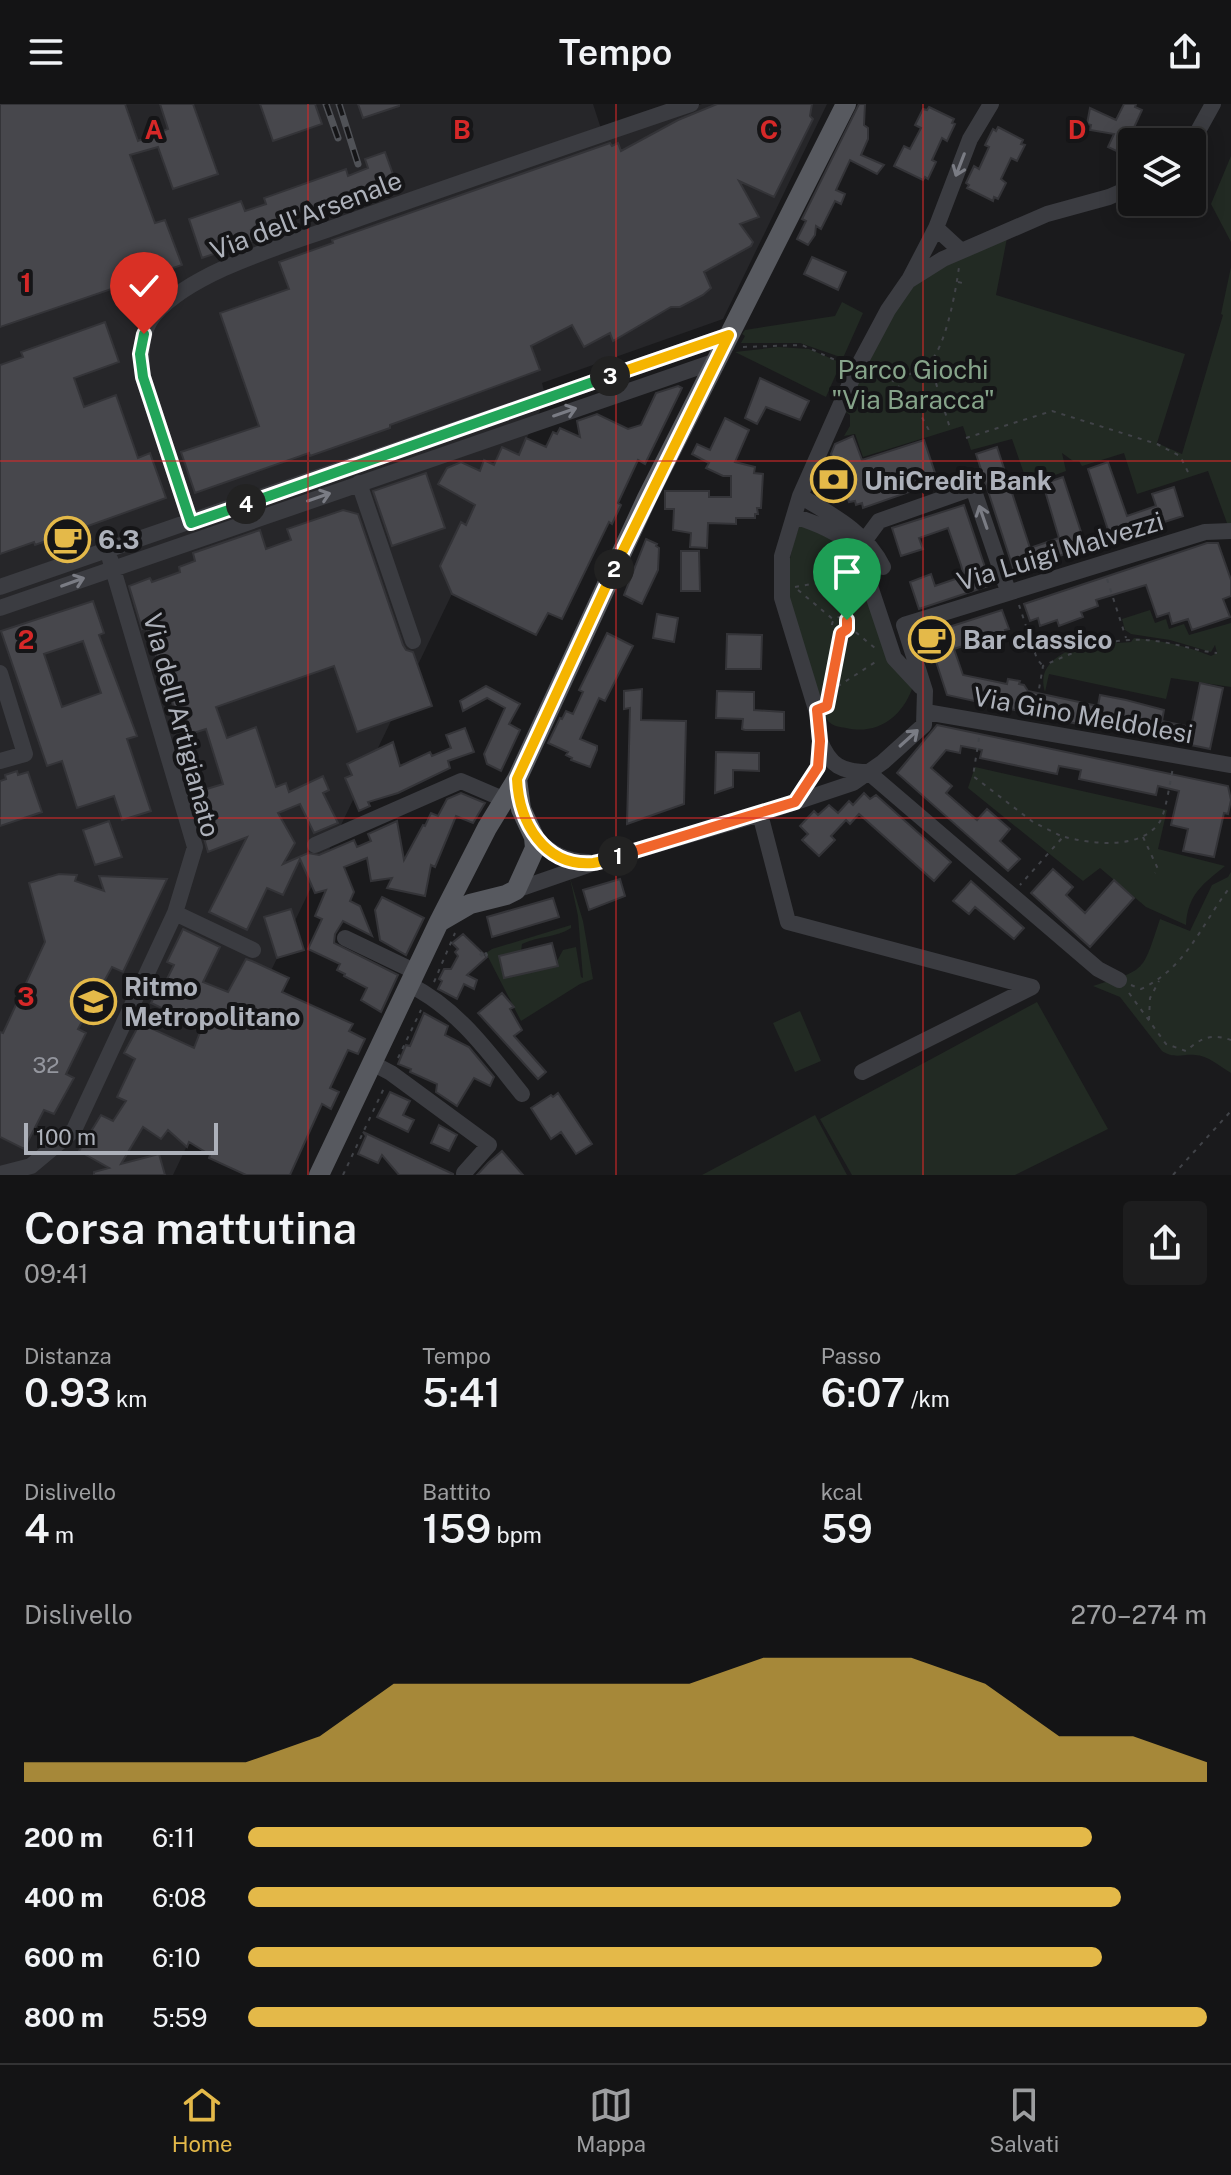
<!DOCTYPE html>
<html lang="it">
<meta charset="utf-8">
<style>
body{margin:0;font-family:"Public Sans",sans-serif;background:#1d1d1e;color:#f1f3f6;height:100vh;display:flex;flex-direction:column;font-size:30px;white-space:nowrap}
*{box-sizing:border-box;margin:0}
p{font-size:26px;color:#9d9ea0}
.icon{flex:none;width:44px;height:44px;fill:none;stroke:currentColor;stroke-width:2;stroke-linecap:round;stroke-linejoin:round}
.map{position:relative;height:1071px;overflow:hidden}
.details{display:flex;flex-direction:column;background:#141415;flex:1}
.details>*{flex:none}
.controls{position:absolute;left:1118px;top:24px;display:grid;gap:16px}
.controls a{display:grid;place-items:center;width:88px;height:88px;border-radius:8px;background:#141415;box-shadow:0 4px 20px #0003,0 0 0 2px #333334;font-size:40px}
.scale{position:absolute;left:24px;bottom:20px;width:194px;box-sizing:border-box;padding-left:8px;border:4px solid #adb1ba;border-top:0;font-size:22px;line-height:28px;white-space:nowrap;color:#adb1ba;-webkit-text-stroke:6px #151517;paint-order:stroke}
.pin{position:absolute;display:grid;place-items:center;width:68px;height:68px;color:#fff;margin:-82px -34px;border-radius:50% 50% 50% 0;rotate:-45deg;box-shadow:0 0 8px #0007}
.pin .icon{rotate:45deg}
.km{position:absolute;width:40px;height:40px;margin:-20px;border-radius:50%;background:#222;color:#fff;font-size:22px;line-height:40px;text-align:center}
.round{display:grid;place-items:center;flex:none;width:84px;height:84px;border-radius:8px;background:#1d1d1e}
.summary{display:flex;align-items:center;justify-content:space-between;height:136px;padding:0 24px}
h1{font-size:44px;font-weight:600;line-height:60px}
.stats{display:grid;grid-template-columns:repeat(3,1fr);gap:12px;height:136px;padding:8px 24px}
.stats div{display:grid;align-content:center}
.stats b{font-size:40px;font-weight:600}
.stats small{font-size:22px;font-weight:400}
.stats p{font-size:22px}
.chart{height:224px;padding:16px 24px}
.chart p{display:flex;justify-content:space-between}
.chart svg{width:100%;height:144px;margin-top:8px;fill:#e4b949;opacity:.7}
ul{padding:0 24px;list-style:none;font-size:26px}
li{display:grid;grid-template-columns:128px 96px 1fr;align-items:center;height:60px}
li i{height:20px;border-radius:10px;background:#e4b949}
header{display:flex;justify-content:space-between;align-items:center;height:104px;padding:0 24px;background:#141415;font-size:36px;font-weight:600}
.dock{display:flex;justify-content:space-around;align-items:center;height:112px;border-top:2px solid #333334;background:#141415;font-size:22px;color:#9d9ea0}
.dock a{display:grid;justify-items:center;gap:4px}
.dock .selected{color:#e4b949}
.map>svg:first-child{display:block}
</style>
<header><svg class="icon" aria-label="menu" viewBox="0 0 24 24"><path d="M4 6h16M4 12h16M4 18h16"/></svg>Tempo<svg class="icon" aria-label="share" viewBox="0 0 24 24"><path d="M12 15V3M7 8l5-5 5 5M5 13v7h14v-7"/></svg></header>
<div class="map">
<svg width="1231" height="1071" viewBox="0 0 1231 1071">
<rect width="100%" height="100%" fill="#1a1a1c"/>
<path fill="#262629" d="M0 0H593L604 34 702 0H827L723 215 542 279 546 294 173 1071H0Z"/>
<path fill="#222a23" d="M1231 52V138L1211 100Z
M1007 134 996 191 1185 250 1157 339 1182 350 1223 211 1221 210 1231 163V430L1208 367 1137 390 1124 349 1082 362 1079 357H1073L1062 349 1066 367 1028 381 1012 335 971 346 963 322 863 353 855 330 844 332 850 322V311L843 306 887 210 923 172Z
M842 198 863 209 843 254 800 239H741L745 232 742 230 745 226 835 212Z
M778 243 809 245 837 257 840 261 826 293 735 248Z
M806 420 849 441 912 585C901 614 877 631 846 624 840 623 833 622 829 618 820 607 789 498 788 483 788 460 791 444 799 423Z
M1150 506 1155 519 1166 515 1169 525 1184 520 1189 531 1231 519V583L1171 574 1166 595 1049 570 1045 588C1033 550 1085 540 1113 534L1117 539 1131 538 1134 534C1160 536 1187 542 1211 552L1217 549 1215 541 1211 548 1170 536 1131 530 1125 526 1122 515Z
M975 663 1167 706 1158 745 1225 762C1202 781 1188 790 1186 821L1146 803 1100 764 1083 777 968 684Z
M1231 768V969C1221 963 1207 951 1195 951 1182 950 1174 955 1162 947L1120 893 1093 882C1147 865 1142 869 1160 815L1190 827 1212 781 1228 773Z
M570 774 583 817 593 875 580 880 521 917 486 849 492 845 571 821V824C556 834 538 832 522 840L521 847 499 852 504 873 557 857 563 846 576 843 581 873 583 874 578 812Z
M1037 898 1108 1025 1015 1071H852L820 1015Z
M800 907 821 957 795 968 773 919Z
M815 1011 847 1071H702Z"/>
<path fill="#47474c" stroke="#343438" stroke-width="2" fill-rule="evenodd" d="M0 0H125L138 37 168 25 160 0H193L218 70 173 85 158 43 130 51 155 119 165 116 182 161 0 223Z
M260 0H315L322 20 273 37Z
M358 0H399V2L363 14Z
M717 0H812L810 12 813 15 774 93 739 77 759 113 740 120 753 138 751 142 704 168 711 184 703 191 680 203H671L613 237 610 229 584 243 572 221 531 242 540 266 390 321V324L310 352 309 349 195 389 181 348 259 322 220 209 289 185 279 158 333 139 332 136 610 39 612 42 618 39 621 47 678 16Z
M859 0H865L864 21 868 24V35L861 51 884 61 877 70 850 56 836 86 845 90 841 100 835 97 821 125 816 122 815 131 808 141 797 135 806 117 802 115Z
M1124 0H1136L1135 3 1142 6 1132 28 1135 30 1125 51 1108 43 1114 30 1090 26 1091 21 1087 20 1090 4 1116 16Z
M929 3 954 15 952 19 955 20 947 37 942 34 932 56 936 58 928 75 925 73 923 76 894 62 904 42 910 45 921 24 915 21 923 5 927 6Z
M998 23 1023 36 1021 40 1025 41 1017 57 1011 54 1001 75 1006 79 998 95 994 93 993 97 967 84 969 81 966 79 974 62 979 65 989 43 985 41 993 25 996 27Z
M385 48 399 87 379 95 375 83 251 126 255 136 202 154 189 115 241 97 245 107 266 100 264 94 346 65 348 72 368 64 365 55Z
M812 153 846 168 838 186 804 170Z
M105 218 119 258 74 274 84 303 116 291 138 354 150 349 166 394 35 441 34 438 0 450V261L23 253 21 248Z
M760 274 809 297 800 316 766 303 757 320 745 314Z
M678 282 682 284 645 360 638 356 618 399 621 401 612 420 609 418 562 515 548 509 536 531 452 490 440 462 461 418 466 421 475 401 438 380 447 364 461 358 480 367 484 356 494 361 502 343 519 351 526 334 546 343 553 328 557 330 560 324 580 333 577 317 597 310 628 325 641 321 656 289Z
M725 314 749 326 735 358 755 363 754 369 763 370 761 404H757L758 410H755V414H736V420L708 419 707 444 690 443 691 429 673 426 674 405H665V387H709V393H731V372H723L706 364 709 359 692 350 697 340 710 346Z
M853 332 862 356 924 336 938 378 863 404 862 399 856 401 855 397 849 398 847 392 842 393 840 389 834 391 832 384 827 386 824 374 828 373 827 366 835 363 831 350 835 340Z
M997 343 1030 444 1059 434 1043 380 1063 373 1086 443 1014 467 976 350Z
M1108 358 1127 412 1156 402 1152 390 1174 383 1183 412 1111 435 1088 365Z
M426 369 445 424 392 442 373 387Z
M964 401 991 481 919 505 910 478 931 470 935 482 964 472 961 461 948 424 919 434 923 445 901 452 892 424Z
M343 406 358 410 403 541 406 546 413 548 432 602 357 628 334 562 216 603 227 634 256 623 276 683 286 679 289 688 323 672 329 686 323 689 338 719 314 729 300 700 278 709 295 739 283 760 308 749 319 751 354 736 357 743 371 737 368 730 397 717 404 756 423 721 425 722 431 709 438 712 447 695 461 689 485 699 473 719 456 712 435 763 431 761 425 792 387 784 392 774 371 777 367 754 344 763 354 788 350 797 360 802 372 832 343 817 335 830 334 839 398 871 381 908 361 896 367 884 344 872 345 870 337 866 340 860 308 845 322 815 315 812 326 786 315 789 300 755 283 791 267 784 247 826 209 808 247 733 208 748 194 700 204 697 200 687 223 680 206 625 184 632 146 523 142 525 129 482 150 474 152 478 180 468 179 463 195 457 193 449 260 426 266 445 291 436 287 425Z
M646 435 657 440 656 442 659 444 658 466 642 500 624 491Z
M1207 439H1218L1231 476V492L1223 495 1230 513 1192 526 1188 515 1172 520 1169 509 1157 513 1146 481 1096 496 1098 502 1081 508 1083 513 1059 522 1057 516 1040 522 1038 514 1030 517 1024 500Z
M681 447H699L700 487H681Z
M93 497 104 529 99 531 137 632 127 635 151 707 122 716 114 692 77 704 62 657 47 662 1 527ZM83 537 101 589 62 603 44 550Z
M1002 506 1009 525 1005 526 1008 534 1005 537 993 540 991 533 954 545 963 571 1007 580 1008 575 1020 577 1019 580 1024 581 1028 587 1098 602 1100 591 1126 596 1164 606 1162 617 1191 623 1200 579 1223 584 1210 645 1120 626 1100 625 947 591 927 530Z
M657 510 678 514 674 538 653 534Z
M607 529 633 542 605 597 599 594 580 635 597 642V646L590 663 571 656 572 654 566 651 568 648 548 639 560 614 562 615 566 607 573 610 583 588 579 586Z
M727 530 762 531 761 565H726Z
M486 582 520 600 509 620 520 626 501 667 487 660 484 650 505 604 487 594 463 607 460 597Z
M642 585 641 616 686 617 684 700 627 720 630 604 624 605V587Z
M717 587 754 588V606L784 608V626H745L742 625 743 615 716 614Z
M937 621 1228 682 1231 696 1228 710 1224 709 1214 753 1183 747 1188 725 1171 721 1179 687 1158 682 1156 691 1079 675 1081 666 1059 662 1057 670 980 654 982 646 961 642 960 649 946 646 931 664 952 682 946 689 977 716 987 705 1010 725 1000 737 1020 755 1008 767 897 669Z
M465 624 474 648 448 657 450 664 398 689 368 698 370 702 359 707 345 674 352 671 347 660 393 638 400 662 430 648 432 652 451 644 446 631Z
M716 648 759 649V667L733 666V683L715 689Z
M17 667 18 671 28 668 42 708 0 722V677L6 675 5 671Z
M864 689 870 695 876 691 951 758 934 777 859 710 850 720 846 716 831 732 835 736 819 752 802 736 808 730 800 722 814 707 818 711 829 701 838 709 849 697 853 701Z
M109 717 122 753 95 761 83 726Z
M1053 765 1073 783 1066 791 1085 809 1114 776 1134 794 1090 843 1031 789Z
M59 770 77 771 75 777 104 787 99 772 167 775 123 868 112 863 78 925 86 929 66 970 74 974 54 1010 44 1006 24 1045 0 1033V928L3 929 45 838 29 779Z
M620 775 625 792 589 806 583 786Z
M971 777 1024 824 1014 835 975 803 969 810 953 797Z
M382 793 424 814 406 851 380 836 375 806Z
M553 794 559 813 492 833 487 813Z
M291 805 304 846 277 854 264 813Z
M183 825 220 843 203 878 228 888 246 855 252 857 289 874 282 888 353 920 349 927 365 935 358 950 348 946 330 984 339 988 331 1005 322 1000 290 1071H246L209 1054 210 1051 189 1038 187 1043 168 1026 161 1035 143 1023 121 1060 159 1050 165 1071H94V1068L109 1064 79 1047 101 1011 113 1017 126 997 117 993 135 955 124 949 140 919 194 944 202 923 151 899 160 882 163 883 174 861 167 858Z
M463 830 487 853 467 871 477 876 474 885 464 880 457 895 438 885 442 877 439 875 444 865H451L458 852 455 848 458 845 452 839Z
M552 839 558 862 504 874 499 852Z
M502 889 514 903 510 905 522 926 514 932 546 968 538 975 478 909Z
M424 909 448 922 445 931 469 943 494 973 490 982 474 974 457 1002 436 988 437 980 410 968 411 965 398 960 406 941 410 942Z
M390 988 410 997 403 1011 414 1016 408 1028 377 1013Z
M558 989 592 1040 576 1050 561 1028 551 1035 531 1004 551 991 553 993Z
M439 1021 457 1031 449 1047 431 1039Z
M363 1028 453 1070V1071H399L382 1051 378 1059 358 1050 366 1032Z
M502 1047 523 1071H477L488 1059Z"/>
<g fill="none" stroke-linecap="round" stroke-linejoin="round">
<path stroke="#414348" stroke-width="2" stroke-dasharray="4 6" stroke-linecap="butt" d="M958 178 967 180
M743 243 802 241 844 260
M930 260 950 324
M869 270C886 276 915 273 929 259 946 243 956 186 959 163
M891 275 913 297 931 330
M966 334 1052 307 1157 340 1180 352 1190 372
M1107 475 1126 534
M795 483 852 473
M798 486 834 516
M1019 501 1037 555 1042 561
M842 512 853 480
M832 521a8 8 0 1 1 16 0a8 8 0 1 1-16 0Z
M848 522 875 544
M829 588 877 557
M828 594 841 529
M1034 614 1043 562C1081 544 1119 530 1162 538 1181 541 1198 547 1217 549
M979 634 973 672 1033 718 1063 733 1020 781
M1065 733C1092 740 1140 746 1159 719 1166 709 1170 677 1173 664
M1143 733 1158 765 1155 769
M481 848 485 853 484 854 479 849Z
M486 849 487 851 485 853 483 851Z
M434 878 455 829
M1131 881 1141 885C1188 863 1201 820 1231 782
M1129 889 1166 940 1186 947C1201 934 1211 929 1231 936
M1149 916 1150 894 1159 877
M398 954 421 906
M343 1071 385 982
M1173 1071 1231 1007"/>
<path stroke="#3b3c41" stroke-width="16" d="M1192 38 1213 0
M936 124 970 35 991 0
M909 176 936 124 961 147
M359 379 413 537
M800 392C832 411 866 428 883 463
M794 412C818 420 839 428 858 446L894 554 921 583
M191 419 143 273C140 251 140 227 155 210 195 165 290 140 346 119 461 78 576 39 691 0
M865 436 879 417 973 384 1008 487
M0 483 729 231
M0 504 716 257
M0 569 25 650 0 657
M926 608 1231 661
M820 637C830 662 842 668 868 668
M868 668 1098 865 1119 876
M795 698 818 663 820 637 818 612 782 494V452L800 392 856 266 888 206 908 177 943 155 1047 110 1109 93 1132 83
M760 710 788 818 1032 883 862 968
M534 733C550 749 565 757 588 758
M315 741 461 677 503 695
M516 786 594 759 760 710 853 679 883 658 924 621 925 587 904 521 1205 428 1231 427
M175 809 253 846
M345 834 416 868
M410 881C458 905 489 949 522 990
M372 959 391 969 489 1041 464 1069
M0 1070 31 1062 74 1026 175 809 195 743 110 455"/>
<path stroke="#57595f" stroke-width="20" d="M439 818 470 800 506 791 516 786 535 744 534 733 521 705 517 675
M319 1071 439 818 487 724 517 675 647 394 846 0"/>
<defs>
<path id="rail" d="M326 0 338 34
M339 0 358 60"/>
</defs>
<use href="#rail" stroke="#505257" stroke-width="7"/>
<use href="#rail" stroke="#151517" stroke-width="4" stroke-dasharray="12" stroke-linecap="butt"/>
</g>
<defs><path id="oneway-shaft" d="M-6 0H5M1.5-3L5.5 0L1.5 3" fill="none" stroke-width="1.6" stroke-linecap="round" stroke-linejoin="round" transform="scale(2)"/></defs>
<g stroke="#7a7c84">
<use href="#oneway-shaft" transform="translate(960 61) rotate(111)"/>
<use href="#oneway-shaft" transform="translate(565 308) rotate(-19)"/>
<use href="#oneway-shaft" transform="translate(319 393) rotate(-19)"/>
<use href="#oneway-shaft" transform="translate(983 413) rotate(-109)"/>
<use href="#oneway-shaft" transform="translate(73 478) rotate(-20)"/>
<use href="#oneway-shaft" transform="translate(909 634) rotate(-42)"/>
</g>
<g fill="none" stroke-linecap="round" stroke-linejoin="round">
<defs>
<path id="split-1" d="M618 752 795 698 818 663 820 637 817 606 827 602 841 529 847 525V516"/>
<path id="split-2" d="M614 465 517 675C519 718 544 763 593 759 602 758 610 754 618 752"/>
<path id="split-3" d="M610 272 729 231 614 465"/>
<path id="split-4" d="M246 400 610 272"/>
<path id="split-5" d="M144 230 140 250 143 273 191 419 246 400"/>
</defs>
<use href="#split-1" stroke="#fff" stroke-width="16"/>
<use href="#split-2" stroke="#fff" stroke-width="16"/>
<use href="#split-3" stroke="#fff" stroke-width="16"/>
<use href="#split-4" stroke="#fff" stroke-width="16"/>
<use href="#split-5" stroke="#fff" stroke-width="16"/>
<use href="#split-1" stroke="#f0652b" stroke-width="10"/>
<use href="#split-2" stroke="#f5b400" stroke-width="10"/>
<use href="#split-3" stroke="#f5b400" stroke-width="10"/>
<use href="#split-4" stroke="#22a559" stroke-width="10"/>
<use href="#split-5" stroke="#22a559" stroke-width="10"/>
</g>
<path fill="none" stroke="#d62828" stroke-width="2" stroke-opacity="0.55" d="M308 0V1071M616 0V1071M923 0V1071M0 357H1231M0 714H1231"/>
<defs>
<symbol id="bank-ring" viewBox="-11 -11 22 22"><circle r="9.5" fill="#151517" stroke="#e4b949" stroke-width="1.5"/><path d="M-6-4H6V4H-6ZM0-2.3a2.3 2.3 0 1 0 0 4.6a2.3 2.3 0 1 0 0-4.6Z" fill="#e4b949"/></symbol>
<symbol id="cafe-ring" viewBox="-11 -11 22 22"><circle r="9.5" fill="#151517" stroke="#e4b949" stroke-width="1.5"/><path d="M-5.5-4.5H6V0H3Q3 3.5 0 3.5H-2.5Q-5.5 3.5-5.5 0ZM3-3.2v2h1.7v-2ZM-6 4.5H4V6H-6Z" fill="#e4b949"/></symbol>
<symbol id="school-ring" viewBox="-11 -11 22 22"><circle r="9.5" fill="#151517" stroke="#e4b949" stroke-width="1.5"/><path d="M0-5L7-2L0 1L-7-2ZM-4 1L0 2.5L4 1V4Q0 6-4 4Z" fill="#e4b949"/></symbol>
</defs>
<g fill-rule="evenodd">
<use href="#bank-ring" x="808" y="350" width="51" height="51"/>
<use href="#cafe-ring" x="42" y="410" width="51" height="51"/>
<use href="#cafe-ring" x="906" y="510" width="51" height="51"/>
<use href="#school-ring" x="68" y="872" width="51" height="51"/>
</g>
<g text-anchor="middle" dominant-baseline="central" stroke-width="8" stroke-linejoin="round" paint-order="stroke">
<g font-size="22" fill="#94969e">
<text x="46" y="961">32</text>
</g>
<g font-size="26" fill="#adb1ba" stroke="#151517">
<text transform="translate(306 111) rotate(-21)">Via dell'Arsenale</text>
<text transform="translate(1060 447) rotate(-17)">Via Luigi Malvezzi</text>
<text transform="translate(1083 611) rotate(10)">Via Gino Meldolesi</text>
<text transform="translate(182 621) rotate(75)">Via dell'Artigianato</text>
</g>
<g font-size="26" fill="#86a48a" stroke="#151517">
<text x="913" y="265">Parco Giochi<tspan x="913" dy="30">"Via Baracca"</tspan></text>
</g>
<g font-size="26" font-weight="bold" fill="#adb1ba" stroke="#151517" text-anchor="start">
<text x="864" y="376">UniCredit Bank</text>
<text x="98" y="435">6.3</text>
<text x="963" y="535">Bar classico</text>
<text x="124" y="882">Ritmo<tspan x="124" dy="30">Metropolitano</tspan></text>
</g>
</g>
<g font-size="26" text-anchor="middle" font-weight="bold" fill="#d62828" stroke="#151517" stroke-width="8" stroke-linejoin="round" paint-order="stroke">
<text x="154" y="35">A</text>
<text x="462" y="35">B</text>
<text x="769" y="35">C</text>
<text x="1077" y="35">D</text>
<text x="26" y="188">1</text>
<text x="26" y="545">2</text>
<text x="26" y="902">3</text>
</g>
</svg>
<div class="controls">
<a><svg class="icon" aria-label="layers" viewBox="0 0 24 24"><path d="M12 4l9 5-9 5-9-5zM3 14l9 5 9-5"/></svg></a>
</div>
<div class="scale">100 m</div>
<div class="pin" style="left:847px;top:516px;background:#1e9e55"><svg class="icon" aria-label="arrive" viewBox="0 0 24 24"><path d="M6 21V4h12l-3 4 3 4H6"/></svg></div>
<div class="pin" style="left:144px;top:230px;background:#d93025"><svg class="icon" aria-label="check" viewBox="0 0 24 24"><path d="M5 12l5 5 9-10"/></svg></div>
<b class="km" style="left:618px;top:752px">1</b>
<b class="km" style="left:614px;top:465px">2</b>
<b class="km" style="left:610px;top:272px">3</b>
<b class="km" style="left:246px;top:400px">4</b>
</div>
<section class="details">
<div class="summary"><div><h1>Corsa mattutina</h1><p>09:41</p></div><a class="round"><svg class="icon" aria-label="share" viewBox="0 0 24 24"><path d="M12 15V3M7 8l5-5 5 5M5 13v7h14v-7"/></svg></a></div>
<div class="stats">
<div><p>Distanza</p><b>0.93<small> km</small></b></div>
<div><p>Tempo</p><b>5:41</b></div>
<div><p>Passo</p><b>6:07<small> /km</small></b></div>
</div>
<div class="stats">
<div><p>Dislivello</p><b>4<small> m</small></b></div>
<div><p>Battito</p><b>159<small> bpm</small></b></div>
<div><p>kcal</p><b>59</b></div>
</div>
<div class="chart"><p><span>Dislivello</span>270–274 m</p>
<svg viewBox="0 0 160 44" preserveAspectRatio="none"><path d="M0 44V38L10 38L20 38L30 38L40 30L50 14L60 14L70 14L80 14L90 14L100 6L110 6L120 6L130 14L140 30L150 30L160 38V44z"/></svg>
</div>
<ul>
<li><b>200 m</b>6:11<i style="width:88%"></i></li>
<li><b>400 m</b>6:08<i style="width:91%"></i></li>
<li><b>600 m</b>6:10<i style="width:89%"></i></li>
<li><b>800 m</b>5:59<i style="width:100%"></i></li>
</ul>
</section>
<nav class="dock">
<a class="selected"><svg class="icon" aria-label="home" viewBox="0 0 24 24"><path d="M3 11l9-7 9 7M6 9v11h12V9"/></svg>Home</a>
<a><svg class="icon" aria-label="map" viewBox="0 0 24 24"><path d="M3 6l6-2 6 2 6-2v14l-6 2-6-2-6 2zM9 4v14M15 6v14"/></svg>Mappa</a>
<a><svg class="icon" aria-label="saved" viewBox="0 0 24 24"><path d="M7 4h10v16l-5-4-5 4z"/></svg>Salvati</a>
</nav>
